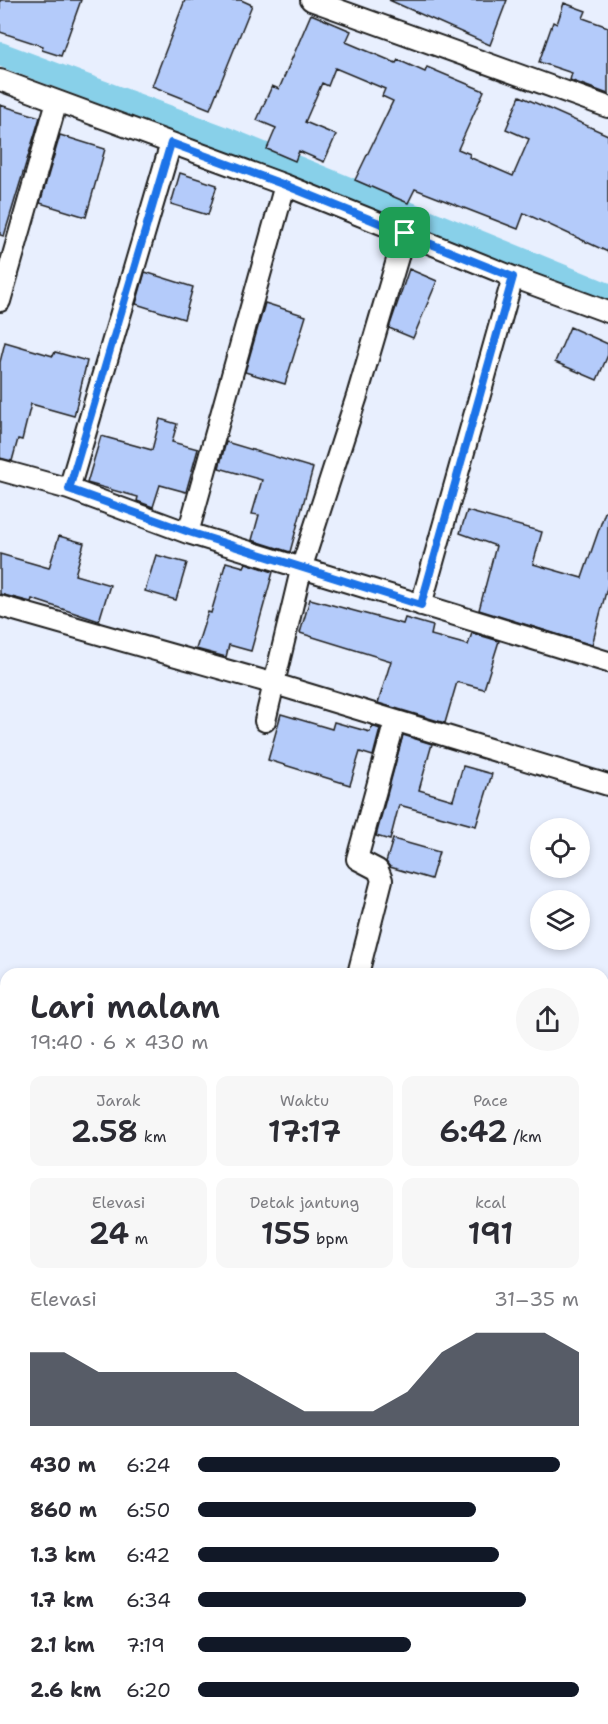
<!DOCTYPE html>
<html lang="id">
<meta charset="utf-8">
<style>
body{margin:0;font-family:"Shantell Sans",sans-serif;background:#f7f7f7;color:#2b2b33;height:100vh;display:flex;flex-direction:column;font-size:22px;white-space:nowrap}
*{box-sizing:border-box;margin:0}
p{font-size:20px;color:#7c7c81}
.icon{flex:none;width:33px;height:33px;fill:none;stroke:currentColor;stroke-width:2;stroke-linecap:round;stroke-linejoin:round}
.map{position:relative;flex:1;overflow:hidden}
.panel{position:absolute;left:0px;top:968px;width:609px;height:758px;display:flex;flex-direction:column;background:#fff;border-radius:18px 18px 0 0;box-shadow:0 3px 9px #0003}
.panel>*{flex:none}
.buttons{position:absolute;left:530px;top:818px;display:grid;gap:12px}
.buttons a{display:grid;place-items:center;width:60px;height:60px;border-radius:50%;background:#fff;box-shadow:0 3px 9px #0003;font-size:30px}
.pin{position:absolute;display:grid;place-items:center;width:51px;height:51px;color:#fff;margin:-26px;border-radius:12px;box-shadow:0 3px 9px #0006}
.round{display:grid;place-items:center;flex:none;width:63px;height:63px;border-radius:32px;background:#f7f7f7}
.summary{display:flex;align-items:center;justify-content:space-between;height:102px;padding:0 30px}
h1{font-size:33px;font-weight:600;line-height:45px}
.figures{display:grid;grid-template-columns:repeat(3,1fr);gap:9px;height:102px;padding:6px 30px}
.figures div{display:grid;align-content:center;border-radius:12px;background:#f7f7f7;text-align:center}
.figures b{font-size:30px;font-weight:600}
.figures small{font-size:16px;font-weight:400}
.figures p{font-size:16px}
.chart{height:168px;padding:12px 30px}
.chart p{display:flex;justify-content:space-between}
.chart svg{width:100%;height:108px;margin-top:6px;fill:#111827;opacity:.7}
ul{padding:0 30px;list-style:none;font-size:20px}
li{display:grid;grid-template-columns:96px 72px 1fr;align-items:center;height:45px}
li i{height:15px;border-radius:8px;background:#111827}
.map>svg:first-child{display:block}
</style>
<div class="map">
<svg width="608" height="1724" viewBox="0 0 608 1724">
<rect width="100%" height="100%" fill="#e8effe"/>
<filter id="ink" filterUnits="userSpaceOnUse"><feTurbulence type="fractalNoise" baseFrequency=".0167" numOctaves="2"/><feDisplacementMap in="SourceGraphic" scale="12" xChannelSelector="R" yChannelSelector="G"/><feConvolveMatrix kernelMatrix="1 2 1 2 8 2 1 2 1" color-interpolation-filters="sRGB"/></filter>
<g filter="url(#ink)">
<path fill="#beeead" stroke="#6d8564" stroke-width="1.5" d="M0 1205 6 1209V1412L0 1420Z"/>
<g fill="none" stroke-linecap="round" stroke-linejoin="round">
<path stroke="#88d0e9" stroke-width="24" d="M0 54 229 140 608 295"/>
</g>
<path fill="#b4cbfa" stroke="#1c1c1c" stroke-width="1.5" d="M0 0H81L61 56 42 50 43 46 0 32Z
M185 0H241L252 5 210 109 152 86Z
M389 0H507L490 45Z
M564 3 586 11 583 18 608 27V94L570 80 572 73 539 62 553 22 557 24Z
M311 14 351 31 346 42 396 63 398 60 425 72 427 67 484 91 458 149 470 154 469 157 513 176 529 139 506 129 520 96 608 135V252L524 213 518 229 415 189 408 203 355 180 393 101 382 96 385 89 335 68 328 86 322 83 305 122 336 135 324 162 299 151 295 161 267 149 276 128 257 120 272 86 279 89Z
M0 105 40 117 4 236 0 235Z
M60 135 105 149 86 217 40 203Z
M180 173 217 185 208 215 171 204Z
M409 269 437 281 413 338 389 328Z
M145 272 193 287 184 319 136 304Z
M265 303 306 316 285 384 245 372Z
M570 327 608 344V355L597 380 555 362Z
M5 342 53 356 55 352 87 361 74 416 31 404 22 440 18 439 12 461 0 458V362Z
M160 419 177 424 172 442 198 449 186 492 160 485 153 507 137 501 138 497 87 483 101 436 152 450Z
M226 442 313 468 290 552 252 540 259 515 252 514 262 480 219 468Z
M467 511 542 532 533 564 582 578 605 512H608V584L592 645 479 610 496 546 460 533Z
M59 536 84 543 75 575 110 585 99 621 32 599 31 602 0 594V554L49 568Z
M156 555 187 563 176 600 145 591Z
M226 562 244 567 246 563 273 572 251 651 229 645 226 657 196 649 208 612 211 613Z
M310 599 403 624 405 618 433 626 431 635 468 645 472 633 499 641 484 689 457 682 445 723 378 703 391 661 300 633Z
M281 714 332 729 334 722 370 732 372 726 380 729 373 756 360 752 350 785 268 760Z
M403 735 432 744 419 790 453 800 463 766 492 774 476 826 399 805 390 840 376 836Z
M393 839 439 852 431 879 390 867 386 862Z"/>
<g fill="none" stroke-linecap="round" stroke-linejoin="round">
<defs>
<path id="minor" d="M311 0 608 107
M0 80 285 185 513 277 608 312
M0 301 57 101
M0 470 69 489 188 533 608 662
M69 489 171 143
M188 533 285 185
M421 605 513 277
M0 606 275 684 608 785
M265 721 302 566 357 396 405 233
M358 974 382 880 378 870 357 859 395 721
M0 1205 6 1209
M603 1268 608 1270
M0 1417 6 1409
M603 1436 608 1438
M603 1657 608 1649
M0 1691 6 1683
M349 1724 352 1719
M563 1724 566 1719"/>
</defs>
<use href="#minor" stroke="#1c1c1c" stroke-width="24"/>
<use href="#minor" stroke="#fff" stroke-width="20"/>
</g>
</g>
<g fill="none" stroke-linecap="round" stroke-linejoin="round" filter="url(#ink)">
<defs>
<path id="route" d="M171 143 285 185 513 277 421 605 189 532 69 489Z"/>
</defs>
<use href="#route" stroke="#fff" stroke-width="12"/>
<use href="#route" stroke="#1a73e8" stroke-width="8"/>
</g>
</svg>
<div class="buttons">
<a><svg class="icon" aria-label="locate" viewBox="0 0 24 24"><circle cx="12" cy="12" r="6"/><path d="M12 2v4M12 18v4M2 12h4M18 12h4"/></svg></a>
<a><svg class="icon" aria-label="layers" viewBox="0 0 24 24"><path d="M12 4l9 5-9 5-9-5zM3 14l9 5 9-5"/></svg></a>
</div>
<div class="pin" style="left:405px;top:233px;background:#1e9e55"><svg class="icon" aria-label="arrive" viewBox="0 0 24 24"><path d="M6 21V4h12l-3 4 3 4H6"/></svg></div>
<section class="panel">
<div class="summary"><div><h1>Lari malam</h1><p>19:40 · 6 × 430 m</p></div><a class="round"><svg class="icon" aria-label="share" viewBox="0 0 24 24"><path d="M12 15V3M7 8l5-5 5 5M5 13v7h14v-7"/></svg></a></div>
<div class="figures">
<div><p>Jarak</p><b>2.58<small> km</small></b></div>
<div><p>Waktu</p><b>17:17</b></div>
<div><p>Pace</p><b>6:42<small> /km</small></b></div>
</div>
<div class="figures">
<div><p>Elevasi</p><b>24<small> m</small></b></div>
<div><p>Detak jantung</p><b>155<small> bpm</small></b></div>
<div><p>kcal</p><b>191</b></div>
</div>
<div class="chart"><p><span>Elevasi</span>31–35 m</p>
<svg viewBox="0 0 160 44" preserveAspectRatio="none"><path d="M0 44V14L10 14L20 22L30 22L40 22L50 22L60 22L70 30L80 38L90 38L100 38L110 30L120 14L130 6L140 6L150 6L160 14V44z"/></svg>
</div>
<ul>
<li><b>430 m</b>6:24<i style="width:95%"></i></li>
<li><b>860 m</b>6:50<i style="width:73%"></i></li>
<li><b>1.3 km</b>6:42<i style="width:79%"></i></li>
<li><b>1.7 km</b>6:34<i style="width:86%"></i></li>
<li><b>2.1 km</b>7:19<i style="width:56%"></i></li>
<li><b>2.6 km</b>6:20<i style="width:100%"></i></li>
</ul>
</section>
</div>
